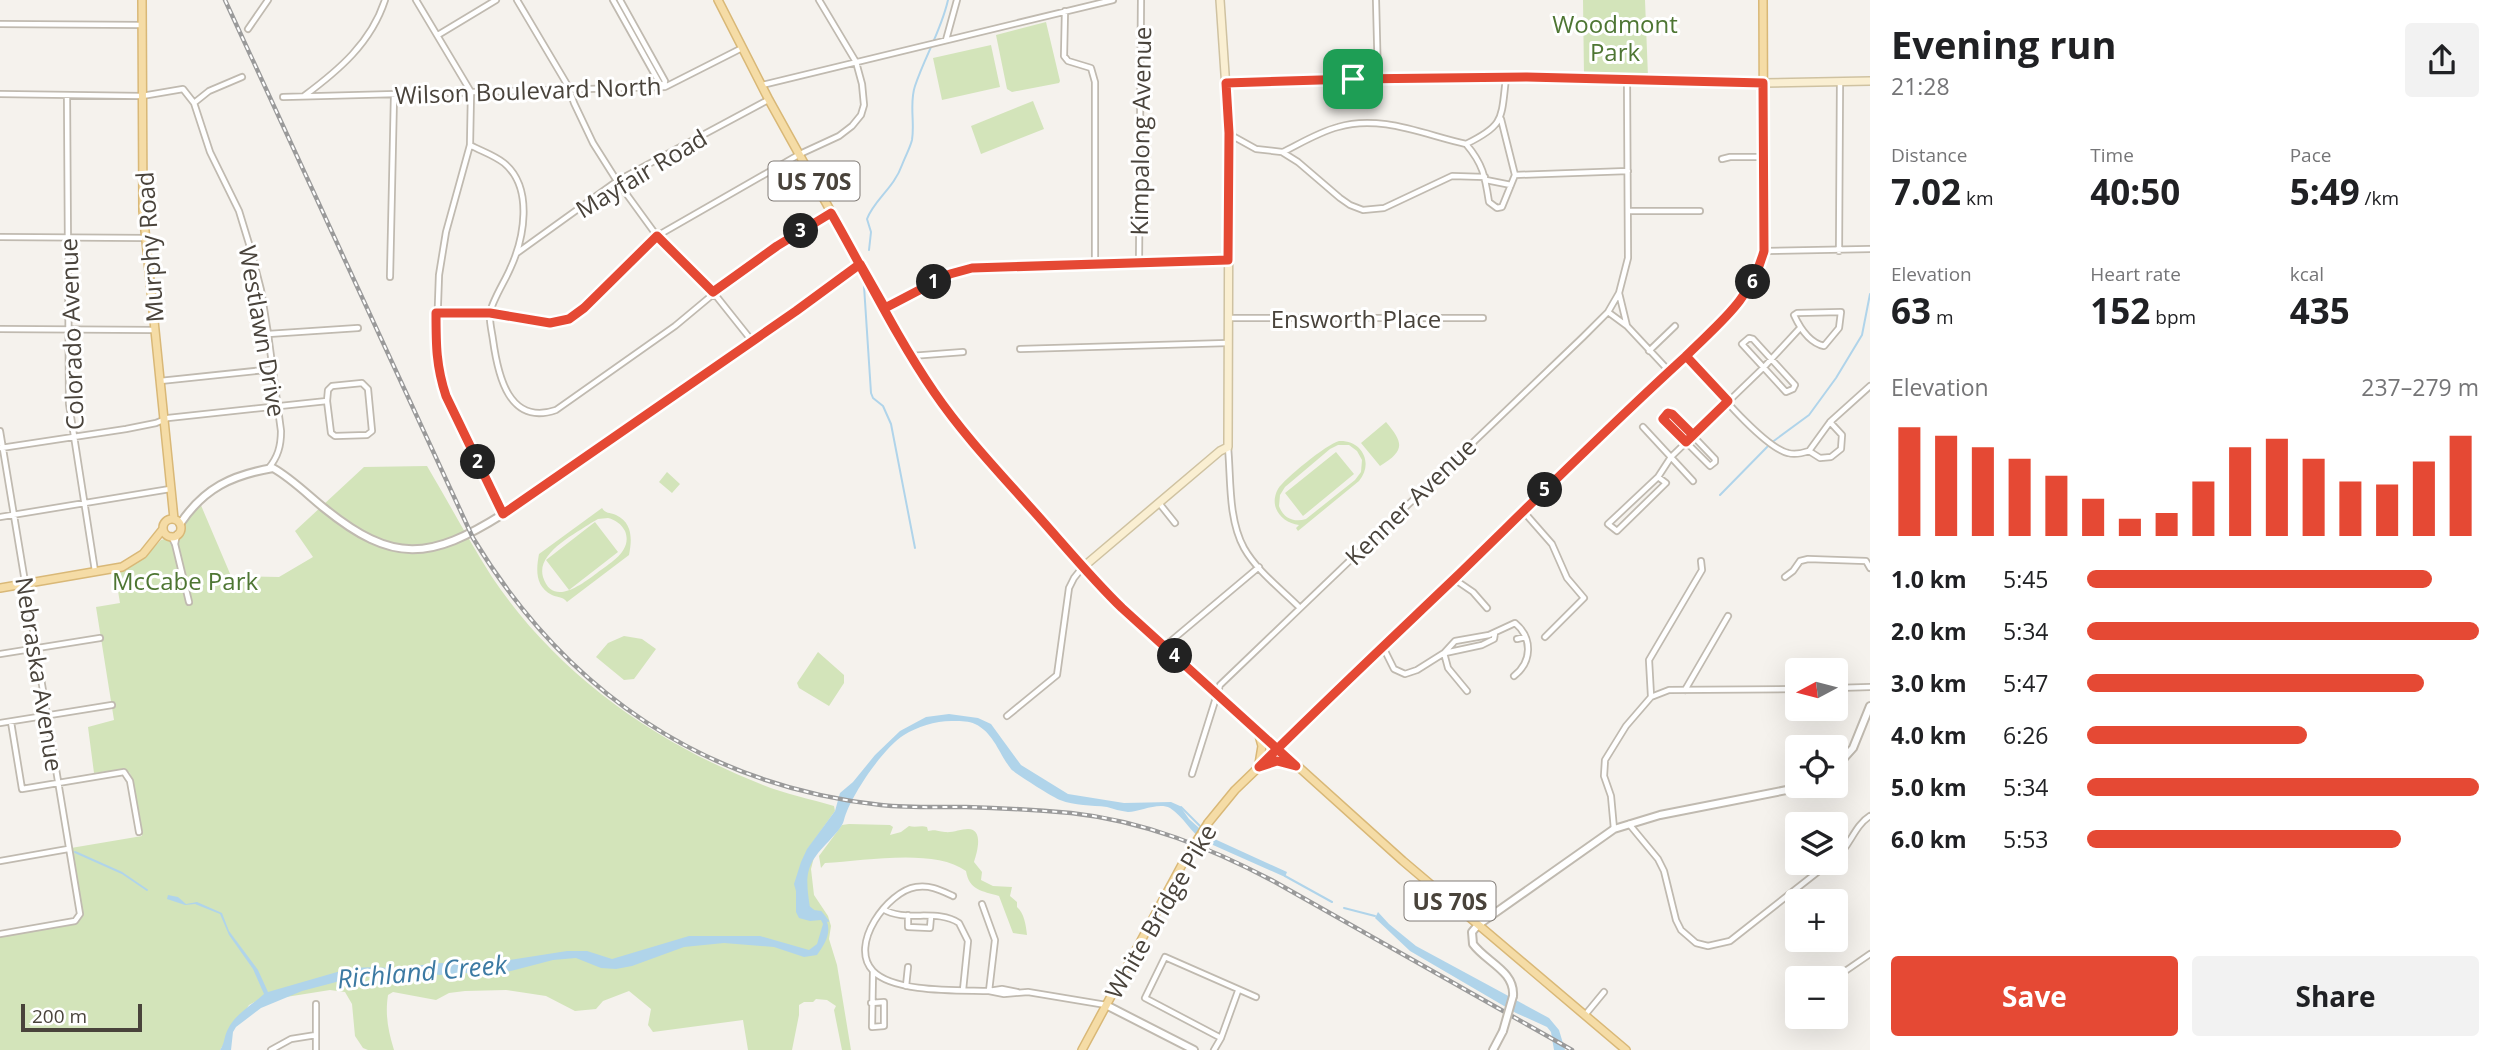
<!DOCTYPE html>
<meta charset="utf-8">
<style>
body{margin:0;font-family:"Open Sans",sans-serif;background:#f2f2f2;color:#202124;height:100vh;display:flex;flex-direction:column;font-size:26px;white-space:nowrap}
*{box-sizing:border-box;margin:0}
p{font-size:23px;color:#757577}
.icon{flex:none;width:38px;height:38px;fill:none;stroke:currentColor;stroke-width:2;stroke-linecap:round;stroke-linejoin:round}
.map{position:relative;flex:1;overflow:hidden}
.panel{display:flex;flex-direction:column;background:#fff;width:630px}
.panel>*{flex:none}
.needle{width:46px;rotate:263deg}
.fabs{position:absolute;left:1785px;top:658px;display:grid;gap:14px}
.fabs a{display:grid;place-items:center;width:63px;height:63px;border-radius:7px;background:#fff;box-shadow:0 7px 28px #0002;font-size:35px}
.scale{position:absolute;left:21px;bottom:18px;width:121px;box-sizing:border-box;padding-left:7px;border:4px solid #49433b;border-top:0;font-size:19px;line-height:24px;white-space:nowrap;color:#49433b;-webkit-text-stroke:5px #fff;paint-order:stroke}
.pin{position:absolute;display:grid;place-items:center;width:60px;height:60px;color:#fff;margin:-30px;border-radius:14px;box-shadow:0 4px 10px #0006}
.km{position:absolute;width:35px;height:35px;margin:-18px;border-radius:50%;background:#222;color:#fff;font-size:19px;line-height:35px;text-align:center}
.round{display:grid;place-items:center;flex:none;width:74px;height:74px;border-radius:7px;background:#f2f2f2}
.headline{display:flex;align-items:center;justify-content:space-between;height:119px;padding:0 21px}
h1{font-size:38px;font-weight:700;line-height:52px}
.figures{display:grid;grid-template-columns:repeat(3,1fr);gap:10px;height:119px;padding:7px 21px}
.figures div{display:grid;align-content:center}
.figures b{font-size:35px;font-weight:700}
.figures small{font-size:19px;font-weight:400}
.figures p{font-size:19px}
.chart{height:196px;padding:14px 21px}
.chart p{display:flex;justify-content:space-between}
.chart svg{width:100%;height:126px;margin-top:7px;stroke:#e54934;stroke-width:6}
.primary-button{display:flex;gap:14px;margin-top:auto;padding:14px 21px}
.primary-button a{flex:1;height:80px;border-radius:7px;background:#e54934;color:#fff;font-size:28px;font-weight:700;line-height:80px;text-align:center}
.primary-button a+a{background:#f2f2f2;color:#202124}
ul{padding:0 21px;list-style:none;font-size:23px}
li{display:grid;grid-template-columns:112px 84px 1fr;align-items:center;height:52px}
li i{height:18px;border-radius:9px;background:#e54934}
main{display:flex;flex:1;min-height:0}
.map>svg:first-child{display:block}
</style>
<main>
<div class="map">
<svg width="1870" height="1050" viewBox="0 0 1870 1050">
<rect width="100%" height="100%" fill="#f5f2ed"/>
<path fill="#d3e4ba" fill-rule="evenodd" d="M1583 0H1645L1648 77 1584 76Z
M1046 22 1060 81 1059 83 1012 92 1007 89 996 35Z
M991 45 1000 87 942 100 933 58Z
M1033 101 1044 129 981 154 971 126Z
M1386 422C1404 443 1405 451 1380 466L1361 443Z
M1339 441C1362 440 1374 463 1359 481L1298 531 1296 528 1299 525C1282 523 1268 507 1278 489 1284 479 1327 444 1339 441ZM1338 445H1349L1357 451 1362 460 1361 472 1355 480 1306 519C1294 523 1283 518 1279 506L1280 495 1285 487 1330 449Z
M1336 452 1354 474 1303 516 1285 493Z
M427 466C449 503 469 541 492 577 558 675 654 742 763 785 785 794 811 799 834 806L835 811 807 850 814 857 811 869 814 895 828 916 831 926 829 939 837 965 851 1050H842L834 1010 836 1006 827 1000 816 999 813 1002H804L799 1005V1015L792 1050H748L743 1020 653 1032 648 1025 651 1009 629 991 603 1001 596 1009 575 1011 546 996 506 990 465 991 449 993 436 1000 393 992 388 995C385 1015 388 1030 394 1050H368L363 1048 355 1036 352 1004 345 992 330 990 286 997 268 995 249 1005 220 1050H0V936L79 921 82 912 71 848 142 836 130 773 124 769 94 773 88 727 114 720 96 607 120 603 115 573 128 568 148 554 161 540 174 536 200 503 231 576 279 577 313 557 295 531 364 467Z
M667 472 680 484 672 493 659 482Z
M602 508C606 514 609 512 616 515 633 523 632 540 629 555L567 602C562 596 559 598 552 595 535 586 536 570 539 554ZM608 518C616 520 621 524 625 531 633 551 610 563 597 573 583 583 553 608 543 577 536 553 575 534 591 523L598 519Z
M595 522 618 552 569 590 546 560Z
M624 636 642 639 656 649 634 679 624 680 596 657 608 643Z
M818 652 844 675V683L829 706 799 688 797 683Z
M849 824 890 825 893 827 890 835 901 832 909 826C916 828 921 825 927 827L928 831C936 829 937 831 945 832 952 833 961 829 968 829 984 829 977 853 974 862L982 872 981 880 993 886 1012 887 1010 896 1017 902V907C1024 913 1026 925 1027 935L1013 933 999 896C982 891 969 890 966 871 934 848 865 861 825 863L821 868 819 856 842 825Z"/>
<path fill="#b0d4ea" d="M949 714 978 718 991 724 1021 765 1068 794 1124 803 1171 802 1180 806 1189 819 1208 836 1287 872 1285 877 1204 841C1191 833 1183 816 1170 808 1158 802 1140 812 1128 812 1120 811 1114 809 1107 807 1091 805 1075 806 1060 800 1054 798 1014 773 1011 769 999 754 994 733 975 724 969 721 961 721 955 721 938 720 918 726 904 735 882 749 850 797 844 820 842 828 834 835 829 841 805 865 805 875 810 908L813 911 822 913C834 928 827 941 817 955L804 957 774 947 724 943 684 947 632 966 616 969 601 968 576 958 553 960 495 975 466 973 439 975 432 973 389 977 359 976 302 991 261 1008 236 1027 233 1032 231 1050H220C225 1043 224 1036 228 1029 235 1014 252 1005 264 994L253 969 229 935 220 914 195 904 185 905 167 899 168 895 178 897 186 904 197 902 222 913 229 931 258 970 268 992 351 968 377 967 397 969 435 963H491L567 951H587L612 959 689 936H760L809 950 817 944 823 924 821 920 810 921 799 918 796 912V891L794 884 801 862 807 849 835 811 840 793 853 782 875 755 900 731 926 717Z
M1378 912 1389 924 1416 946 1549 1018 1559 1030 1565 1050H1554L1551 1032 1547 1027 1516 1013 1410 951 1375 918Z"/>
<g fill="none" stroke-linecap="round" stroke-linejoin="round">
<path stroke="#b0d4ea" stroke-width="2" d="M869 250 871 232 867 219C874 200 894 188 902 165 905 157 910 148 912 140 915 122 909 103 915 86 925 56 941 31 948 0
M864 286 871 393 873 398 883 406 891 424 915 548
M1720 495 1771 443 1809 415 1836 378 1862 335 1870 294
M1181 807 1202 828
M75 852 122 873 147 890
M1285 876 1332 902
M809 907 814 911 821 912 828 921
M1344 908 1375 916"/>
<defs>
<path id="minor" d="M416 0 471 92 470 145 446 232 439 275 436 359 446 396 503 514
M517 0 568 86 574 103 593 143 617 181 657 236 713 292 752 341
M613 0 660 84 664 85
M620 0 665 81 664 85
M1376 0 1378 79
M1065 11 1064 56 1068 61 1091 68 1095 82V264
M0 24 142 25
M248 29 268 0
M438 35 496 0
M946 40 957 0
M1627 80 1628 258 1619 293 1627 326 1669 371
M762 85 1113 0
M0 94 142 96 183 89 194 103 210 152 239 211 250 247 261 290 268 334 281 431C281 446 278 457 268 469
M67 95 69 404 95 571
M304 96C339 70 371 43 385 0
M283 97 665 87 742 48
M194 103 209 91 242 77
M1501 119 1515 175
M1229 134 1256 149 1282 152 1298 162 1340 198 1350 205 1363 210 1384 208 1452 176 1485 177
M1466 144C1483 164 1485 176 1489 202L1497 208 1502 207 1515 175
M470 145C481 151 494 155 504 163 534 188 524 239 510 269 505 281 492 301 490 313 489 321 492 332 493 340 498 376 509 426 556 410L675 326 741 271 831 213
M1283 152C1301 143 1319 132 1338 127 1380 114 1425 135 1466 144 1505 125 1501 119 1506 78
M1722 159 1730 157H1763
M1515 175 1628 171
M1486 180 1511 185
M1628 211H1700
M0 237 146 238
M1765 251 1870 249
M1839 251 1840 82
M517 253 617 181 768 100
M1139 263 1141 0
M390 277 394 95
M885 308 950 274 972 268 1228 260
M1608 312 1627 326
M1841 312 1839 328 1824 346C1810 343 1800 328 1794 315L1797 313Z
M436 313H490L550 323 569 319 584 308 657 236 800 154 839 136 852 126 861 115 864 105 862 84 856 62 819 0
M1229 318H1483
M0 329 155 330
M268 334 358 328
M1749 338 1753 339 1795 385 1793 389 1786 392 1742 344Z
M1020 349 1228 343
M1649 351 1675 326
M911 356 963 352
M1686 356C1706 378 1762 447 1788 453 1795 455 1803 453 1809 451L1830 422 1870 386
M160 381 274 369
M1668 413 1672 414 1715 459V462L1710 466 1663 419Z
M1643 427 1693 481
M0 431 80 914 75 921 0 934
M1228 447C1231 478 1228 519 1244 548 1257 571 1281 589 1299 607
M1 448 126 429 156 423 168 418 327 401 328 390 332 386 362 383 368 389 372 431 367 435 335 436 331 433 327 401
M1809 451 1820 458 1831 457 1841 449 1842 435 1830 422
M1658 477 1666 483 1617 531 1608 524 1658 477 1671 457 1764 367 1800 328
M1159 503 1175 523
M1523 511 1552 544 1567 578 1584 598 1545 637
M0 517 170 489
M171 536 175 544 189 602
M175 544 177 534
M1785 577 1793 571 1800 561 1808 559 1866 561 1870 568
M1454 579 1473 592 1487 608
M1517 639 1525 637
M1165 646 1259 567
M1383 647 1394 669 1405 674 1417 670 1444 653 1448 668 1467 691
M1444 653 1455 641 1489 635 1515 623C1533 638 1532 662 1514 676
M1445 653 1482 645 1494 639 1495 633
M0 654 100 638
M1836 688 1870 687
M1685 690 1728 616
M1651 696 1649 660 1702 570 1701 561
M1007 716 1057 675 1069 588 1074 578 1082 568
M11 722 22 789 124 772 130 781 139 832
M0 723 112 705
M1192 774 1220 685 1583 337 1608 312 1619 293
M1629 824 1658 859 1664 871 1676 920 1681 930 1696 943 1708 946 1730 941 1829 863
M1614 829 1611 796 1604 776 1605 760 1626 726 1651 697 1669 690 1797 689
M1836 858C1851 845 1854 826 1870 816
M0 861 68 849
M953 896C940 890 931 885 916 887 888 891 848 945 873 971 894 993 960 990 989 991L995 940 982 904
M883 909C905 923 937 908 959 923L968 941 963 990
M908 915V927L930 928 931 916
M1838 976 1870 954
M906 986 908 967
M1238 991 1221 1038 1145 998 1165 957 1256 997
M1017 992 1002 989 989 991 1004 994 1028 992 1106 1005
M871 1003 884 1002V1026L872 1027 873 972
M316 1004V1050
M1585 1015 1604 992
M271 1050 291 1039 316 1035
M1214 1050 1221 1038"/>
<path id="tertiary" d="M1226 83C1405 76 1584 77 1763 83
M180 524C204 488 232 475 273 468 291 478 308 495 324 508 393 564 430 560 503 514L796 311 860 263
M1836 767 1853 748 1870 706
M1513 996C1515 971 1486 962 1473 944L1472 932 1478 925 1614 829 1660 815 1807 786
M1106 1005 1194 1050
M1493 1050 1503 1031"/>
<path id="secondary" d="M1763 83 1870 81
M1082 568 1220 451 1228 447 1229 133 1220 0"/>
<path id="primary" d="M142 0 143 211 174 519
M718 0 769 100 911 356C946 412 988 459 1031 508 1061 542 1089 576 1121 607L1403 861 1626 1050
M163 528a9 9 0 1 1 18 0a9 9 0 1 1-18 0Z
M0 588 122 567 143 554 163 529
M1259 735 1262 746 1259 764
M1263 765 1278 761 1292 765
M1208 823 1235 790 1689 353C1723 319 1750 300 1764 251L1763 0
M1082 1050 1184 861"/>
</defs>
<use href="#minor" stroke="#c0bab0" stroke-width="8"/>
<use href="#tertiary" stroke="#c0bab0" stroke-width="10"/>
<use href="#secondary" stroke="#cfc2a1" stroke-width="10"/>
<use href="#primary" stroke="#d9b877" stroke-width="10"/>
<use href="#minor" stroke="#fff" stroke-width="4.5"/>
<use href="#tertiary" stroke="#fff" stroke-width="6"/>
<use href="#secondary" stroke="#faefd2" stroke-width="7"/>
<use href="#primary" stroke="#f5dca6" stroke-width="7"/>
<defs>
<path id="rail" d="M225 0 473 538C565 690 702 785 881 805 909 808 938 807 966 807 1000 808 1036 810 1071 813 1144 821 1211 848 1275 882L1572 1050"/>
</defs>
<use href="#rail" stroke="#9a9a9a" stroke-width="4.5"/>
<use href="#rail" stroke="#fff" stroke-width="2" stroke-dasharray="5" stroke-linecap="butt"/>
<defs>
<path id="tertiary-bridge" d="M1503 1031 1513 996"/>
<path id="primary-bridge" d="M1184 861 1208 823"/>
</defs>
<use href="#tertiary-bridge" stroke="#c0bab0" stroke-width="10" stroke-linecap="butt"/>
<use href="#primary-bridge" stroke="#d9b877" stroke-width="10" stroke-linecap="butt"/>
<use href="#tertiary-bridge" stroke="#fff" stroke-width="6"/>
<use href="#primary-bridge" stroke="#f5dca6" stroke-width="7"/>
</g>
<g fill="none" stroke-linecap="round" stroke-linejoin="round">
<defs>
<path id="route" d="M1353 79 1226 83 1229 133 1228 260 972 268 950 274 885 308 860 264 796 311 503 514 446 396C436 366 436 344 436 313H490L550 323 569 319 584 308 657 236 713 292 777 246 831 213C865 272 895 335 934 392 962 433 996 469 1029 506 1060 540 1089 576 1122 608 1180 660 1238 713 1296 766L1277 761 1259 767C1323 703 1389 641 1455 578 1531 504 1607 428 1686 356L1728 401 1693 435 1672 414 1668 413 1663 419 1686 442 1728 401 1686 356C1721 321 1750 301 1764 251L1763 83 1527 77 1353 79"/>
</defs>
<use href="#route" stroke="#fff" stroke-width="14"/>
<use href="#route" stroke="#e54934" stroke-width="9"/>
</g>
<g text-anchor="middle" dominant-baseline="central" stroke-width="6" stroke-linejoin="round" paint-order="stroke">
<g fill="#fff" stroke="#807b76" stroke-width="2">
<rect x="768.5" y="161.5" width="91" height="39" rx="5"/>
<rect x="1404.5" y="881.5" width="91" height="39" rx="5"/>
</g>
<g font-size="23" font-weight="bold" fill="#49433b">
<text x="814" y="181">US 70S</text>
<text x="1450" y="901">US 70S</text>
</g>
<g font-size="24" fill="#4e7633" stroke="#fff">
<text x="1615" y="23">Woodmont<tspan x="1615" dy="28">Park</tspan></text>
<text x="185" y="580">McCabe Park</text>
</g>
<g font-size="24" fill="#49433b" stroke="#fff">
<text transform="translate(528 90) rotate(-2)">Wilson Boulevard North</text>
<text transform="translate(1140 131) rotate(-89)">Kimpalong Avenue</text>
<text transform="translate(641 173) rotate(-31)">Mayfair Road</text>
<text transform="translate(149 247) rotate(-94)">Murphy Road</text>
<text x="1356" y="318">Ensworth Place</text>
<text transform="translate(263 331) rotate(80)">Westlawn Drive</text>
<text transform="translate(71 334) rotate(-92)">Colorado Avenue</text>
<text transform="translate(1410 501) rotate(-44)">Kenner Avenue</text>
<text transform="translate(40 674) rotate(81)">Nebraska Avenue</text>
<text transform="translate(1160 911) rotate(-60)">White Bridge Pike</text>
</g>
<g font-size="26" font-style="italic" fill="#3c7aa3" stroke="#fff">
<text transform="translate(422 971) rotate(-5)">Richland Creek</text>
</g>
</g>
</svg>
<div class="fabs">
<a><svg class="needle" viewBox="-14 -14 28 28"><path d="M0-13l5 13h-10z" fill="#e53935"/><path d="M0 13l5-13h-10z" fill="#757577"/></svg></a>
<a><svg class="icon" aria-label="locate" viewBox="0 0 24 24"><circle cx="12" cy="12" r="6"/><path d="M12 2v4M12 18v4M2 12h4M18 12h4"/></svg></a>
<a><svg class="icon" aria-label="layers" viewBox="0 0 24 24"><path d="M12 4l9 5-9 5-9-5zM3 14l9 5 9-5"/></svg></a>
<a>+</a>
<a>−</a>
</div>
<div class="scale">200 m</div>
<div class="pin" style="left:1353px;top:79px;background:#1e9e55"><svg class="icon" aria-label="arrive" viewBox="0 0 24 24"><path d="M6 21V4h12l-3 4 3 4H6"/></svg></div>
<b class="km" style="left:934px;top:282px">1</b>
<b class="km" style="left:478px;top:462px">2</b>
<b class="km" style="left:801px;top:231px">3</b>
<b class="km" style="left:1175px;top:656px">4</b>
<b class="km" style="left:1545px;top:490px">5</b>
<b class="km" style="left:1753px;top:282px">6</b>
</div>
<section class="panel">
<div class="headline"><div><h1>Evening run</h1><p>21:28</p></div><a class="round"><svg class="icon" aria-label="share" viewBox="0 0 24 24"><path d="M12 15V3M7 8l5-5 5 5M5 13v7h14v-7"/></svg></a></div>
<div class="figures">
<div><p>Distance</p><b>7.02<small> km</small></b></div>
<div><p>Time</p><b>40:50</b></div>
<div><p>Pace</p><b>5:49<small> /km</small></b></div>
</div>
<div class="figures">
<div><p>Elevation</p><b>63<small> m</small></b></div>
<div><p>Heart rate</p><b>152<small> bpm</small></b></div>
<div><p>kcal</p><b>435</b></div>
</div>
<div class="chart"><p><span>Elevation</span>237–279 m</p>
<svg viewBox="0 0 160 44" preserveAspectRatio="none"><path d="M5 44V6M15 44V9M25 44V13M35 44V17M45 44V23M55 44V31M65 44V38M75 44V36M85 44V25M95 44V13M105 44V10M115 44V17M125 44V25M135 44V26M145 44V18M155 44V9"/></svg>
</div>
<ul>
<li><b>1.0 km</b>5:45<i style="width:88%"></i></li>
<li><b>2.0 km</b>5:34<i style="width:100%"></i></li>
<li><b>3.0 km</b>5:47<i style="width:86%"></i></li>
<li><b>4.0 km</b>6:26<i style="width:56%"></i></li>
<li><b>5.0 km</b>5:34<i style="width:100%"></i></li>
<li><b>6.0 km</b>5:53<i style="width:80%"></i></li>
</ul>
<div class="primary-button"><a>Save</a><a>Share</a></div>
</section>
</main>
